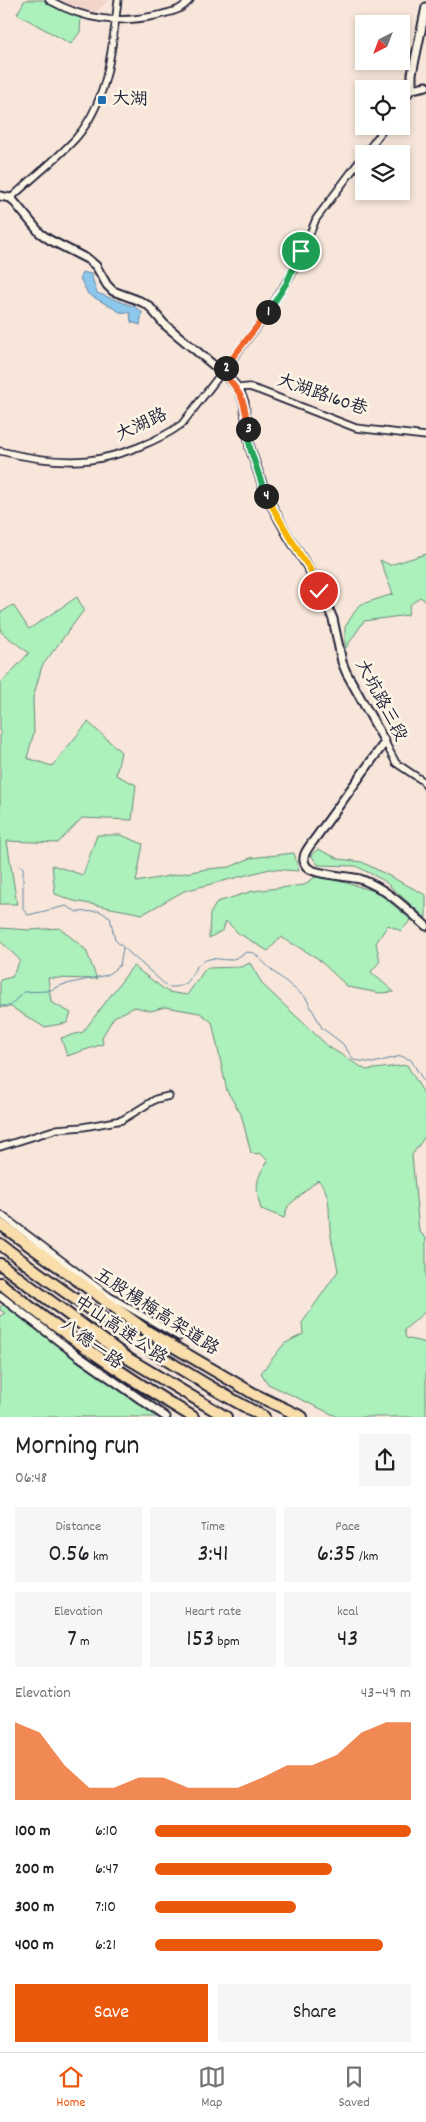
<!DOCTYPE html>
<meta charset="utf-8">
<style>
body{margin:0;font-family:Dekko,"LXGW WenKai TC",sans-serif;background:#f6f6f6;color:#202124;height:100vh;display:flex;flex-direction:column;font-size:19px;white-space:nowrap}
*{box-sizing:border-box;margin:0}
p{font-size:16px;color:#757577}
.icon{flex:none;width:28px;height:28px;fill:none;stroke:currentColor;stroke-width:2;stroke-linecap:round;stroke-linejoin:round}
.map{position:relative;height:1417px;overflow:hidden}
.sheet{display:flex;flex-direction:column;background:#fff;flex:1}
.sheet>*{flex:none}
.needle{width:32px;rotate:222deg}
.tools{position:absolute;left:355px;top:15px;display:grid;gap:10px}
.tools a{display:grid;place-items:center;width:55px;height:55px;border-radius:0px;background:#fff;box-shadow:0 2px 8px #0003;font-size:25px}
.pin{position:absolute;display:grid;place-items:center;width:42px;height:42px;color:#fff;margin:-21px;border:2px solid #fff;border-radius:50%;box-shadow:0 1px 5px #0007}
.km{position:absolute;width:25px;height:25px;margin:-12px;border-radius:50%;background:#222;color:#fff;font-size:14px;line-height:25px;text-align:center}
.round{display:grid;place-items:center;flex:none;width:52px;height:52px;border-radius:0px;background:#f6f6f6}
.overview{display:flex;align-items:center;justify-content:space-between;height:85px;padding:0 15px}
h1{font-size:28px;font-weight:600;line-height:38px}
.metrics{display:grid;grid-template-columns:repeat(3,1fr);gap:8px;height:85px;padding:5px 15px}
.metrics div{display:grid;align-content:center;border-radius:0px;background:#f6f6f6;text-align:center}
.metrics b{font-size:25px;font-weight:600}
.metrics small{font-size:14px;font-weight:400}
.metrics p{font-size:14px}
.chart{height:140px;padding:10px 15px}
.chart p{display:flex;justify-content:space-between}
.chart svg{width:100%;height:90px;margin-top:5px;fill:#ea580c;opacity:.7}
.action{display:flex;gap:10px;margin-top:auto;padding:10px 15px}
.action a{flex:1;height:58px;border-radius:0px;background:#ea580c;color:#fff;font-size:20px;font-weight:600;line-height:58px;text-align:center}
.action a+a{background:#f6f6f6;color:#202124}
ul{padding:0 15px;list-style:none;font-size:16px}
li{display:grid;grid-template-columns:80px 60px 1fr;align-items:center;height:38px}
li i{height:12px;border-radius:6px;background:#ea580c}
.dock{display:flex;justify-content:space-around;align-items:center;height:70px;border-top:1px solid #e0e0e0;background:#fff;font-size:14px;color:#757577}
.dock a{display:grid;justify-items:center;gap:2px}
.dock .selected{color:#ea580c}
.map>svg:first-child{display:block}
</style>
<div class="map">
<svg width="426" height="1417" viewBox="0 0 426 1417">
<rect width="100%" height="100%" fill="#f7e6d9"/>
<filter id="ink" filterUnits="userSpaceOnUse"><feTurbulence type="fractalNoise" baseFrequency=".02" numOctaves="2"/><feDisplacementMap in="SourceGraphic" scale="10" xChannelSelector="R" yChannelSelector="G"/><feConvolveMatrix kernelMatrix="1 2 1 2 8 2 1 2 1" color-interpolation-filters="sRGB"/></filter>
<g filter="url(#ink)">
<path fill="#f2d4cb" d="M53 0H109L93 15H86Z"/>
<path fill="#acf0bb" stroke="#67897b" d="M25 0H47L81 16 80 32 71 44 17 14Z
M426 554V601L420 597 410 605 408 615 364 621 345 649V627L359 605 393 594 380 560 390 565Z
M77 597 84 610 42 666 33 698 34 732 27 758 52 766 88 722 121 752 116 775 136 785 132 820 82 818 58 843 7 841 17 904H0V684L29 653 1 632 0 613 13 605 29 629Z
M97 835H121L143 844 136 882 207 869 230 867 250 858 294 853 299 871 270 869 184 891 143 914 74 901 55 894 52 865 83 875Z
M318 849 339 859 362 862 426 895V918L383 880 356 866 318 865 311 855Z
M318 875 378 892 411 920 401 931 388 925 376 943 380 961 371 972 394 992 379 993 348 987 317 958 281 937 268 951 238 933 226 921 223 930 209 938 210 914 217 902 253 891 304 885Z
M0 928 31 930 60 928 86 950 97 979 48 978 51 1002 71 1013 67 1023 44 1027 11 1007H0V980L12 977 20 960 0 941Z
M250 963 263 985 329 1047 366 1070 407 1065 426 1097V1135L412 1155 419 1231 426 1238V1311L404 1330 406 1338 426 1343V1417H338L268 1384 261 1373 284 1344 303 1334 302 1323 338 1271C336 1257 331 1242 330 1228 328 1210 332 1194 318 1180L288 1206 284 1218 261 1209C255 1188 255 1179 268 1161L261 1154 251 1153 241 1114 227 1091 212 1022 200 1013 165 1007 151 1011 135 1007 114 1017 102 1037 103 1044 67 1056 61 1038 83 1032 133 966 168 992 187 995 206 968 241 967Z
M5 1303 94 1372 159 1417H0V1316L5 1313 0 1310V1307Z"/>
<path fill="#8cc8ec" stroke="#6286a5" d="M82 272 91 274 97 293 135 307 142 312 140 325 131 322 130 313 120 312 88 294 80 278Z"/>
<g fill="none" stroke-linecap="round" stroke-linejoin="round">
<path stroke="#6286a5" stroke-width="1" d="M19 864 23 868V909L28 915 66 906 77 912 99 911 110 917 115 940 168 987C199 988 185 969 206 960 215 956 225 962 233 959 238 958 242 954 247 952L254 953 274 972 306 998 322 1028 342 1043 354 1060 373 1063 401 1056 411 1060 426 1085
M0 1006H10L23 992 48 991 62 985 107 975 120 965 123 948"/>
<defs>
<path id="minor" d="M49 0C87 21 118 24 159 15 174 11 180 11 190 0
M401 105 412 89
M365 154 386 126
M11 198C32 178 57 159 76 138 109 100 112 47 118 0
M238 388 249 387 261 391 356 428 426 436
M0 451C28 458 60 463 89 460 118 457 159 441 182 424L264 318 297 265 316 219 364 155
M385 742 396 763 423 781 426 786
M0 1147 57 1129 83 1127 122 1120 156 1099 169 1096
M0 1214 109 1296 179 1337"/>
<path id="tertiary" d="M426 7 412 74V89L426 86
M0 196 11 198 40 233 50 240 89 260 96 266 107 285 113 291 140 301 149 306 164 324 223 373 238 388 244 402 250 448 266 495 287 534 309 569 327 605 333 619 342 662 346 672 385 742 314 840C308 848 299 858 307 867 314 875 348 876 360 879 386 888 406 908 426 926
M0 1296 77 1355 166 1417"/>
<path id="motorway" d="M0 1224 147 1331 256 1395 302 1417
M0 1244C84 1308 171 1367 264 1417
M0 1264 129 1359 226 1417
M0 1283C61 1333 126 1377 193 1417"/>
</defs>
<use href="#minor" stroke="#22223b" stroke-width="9"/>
<use href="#tertiary" stroke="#22223b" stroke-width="11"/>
<use href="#motorway" stroke="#22223b" stroke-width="14"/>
<use href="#minor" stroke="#fcf5e5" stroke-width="5.5"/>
<use href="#tertiary" stroke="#fcf5e5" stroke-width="7"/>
<use href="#motorway" stroke="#f9deab" stroke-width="10"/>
</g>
</g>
<g fill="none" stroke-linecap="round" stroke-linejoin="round" filter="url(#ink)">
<defs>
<path id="split-1" d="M268 312 286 284 301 251"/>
<path id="split-2" d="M226 368 230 361 268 312"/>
<path id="split-3" d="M226 368 223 373C242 393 245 401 248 429"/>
<path id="split-4" d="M248 429 250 448 266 496"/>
<path id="split-5" d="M266 496 301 556"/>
<path id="split-6" d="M301 556 310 569 319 591"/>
</defs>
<use href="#split-1" stroke="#fff" stroke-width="10"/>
<use href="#split-2" stroke="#fff" stroke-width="10"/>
<use href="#split-3" stroke="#fff" stroke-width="10"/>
<use href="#split-4" stroke="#fff" stroke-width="10"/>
<use href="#split-5" stroke="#fff" stroke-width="10"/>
<use href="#split-6" stroke="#fff" stroke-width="10"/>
<use href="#split-1" stroke="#22a559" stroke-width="6"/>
<use href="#split-2" stroke="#f0652b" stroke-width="6"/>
<use href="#split-3" stroke="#f0652b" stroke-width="6"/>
<use href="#split-4" stroke="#22a559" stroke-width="6"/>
<use href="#split-5" stroke="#f5b400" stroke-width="6"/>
<use href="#split-6" stroke="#f5b400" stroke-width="6"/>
</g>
<rect fill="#1f6fb2" stroke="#fcf5e5" stroke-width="2" x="97" y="95" width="10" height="10" rx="2.5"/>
<g text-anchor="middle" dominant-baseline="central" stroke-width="5" stroke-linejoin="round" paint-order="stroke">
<g font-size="18" fill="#22223b" stroke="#fcf5e5" text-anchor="start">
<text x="112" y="100">大湖</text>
</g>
<g font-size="18" fill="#22223b" stroke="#fcf5e5">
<text transform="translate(322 396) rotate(19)">大湖路160巷</text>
<text transform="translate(142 426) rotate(-25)">大湖路</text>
<text transform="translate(380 701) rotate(62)">大坑路三段</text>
<text transform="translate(156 1313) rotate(33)">五股楊梅高架道路</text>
<text transform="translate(120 1331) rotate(34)">中山高速公路</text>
<text transform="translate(91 1345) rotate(36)">八德一路</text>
</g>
</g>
</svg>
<div class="tools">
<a><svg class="needle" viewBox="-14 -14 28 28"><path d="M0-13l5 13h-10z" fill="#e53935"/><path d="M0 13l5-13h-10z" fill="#757577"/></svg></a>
<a><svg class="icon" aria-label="locate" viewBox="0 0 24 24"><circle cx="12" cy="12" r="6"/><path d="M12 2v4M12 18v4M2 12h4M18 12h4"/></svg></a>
<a><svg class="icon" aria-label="layers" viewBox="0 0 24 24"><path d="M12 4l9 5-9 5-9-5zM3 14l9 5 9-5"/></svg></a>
</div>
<div class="pin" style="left:301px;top:251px;background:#1e9e55"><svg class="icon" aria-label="arrive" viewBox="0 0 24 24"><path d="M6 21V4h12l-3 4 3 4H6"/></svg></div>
<div class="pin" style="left:319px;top:591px;background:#d93025"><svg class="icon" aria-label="check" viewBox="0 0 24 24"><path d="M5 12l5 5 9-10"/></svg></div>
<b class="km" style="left:268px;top:312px">1</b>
<b class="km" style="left:226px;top:368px">2</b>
<b class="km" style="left:248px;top:429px">3</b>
<b class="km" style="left:266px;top:496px">4</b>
</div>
<section class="sheet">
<div class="overview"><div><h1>Morning run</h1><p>06:48</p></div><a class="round"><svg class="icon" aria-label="share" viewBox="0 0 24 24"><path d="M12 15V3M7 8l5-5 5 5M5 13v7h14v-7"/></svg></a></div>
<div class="metrics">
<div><p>Distance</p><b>0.56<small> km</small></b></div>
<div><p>Time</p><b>3:41</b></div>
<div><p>Pace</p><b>6:35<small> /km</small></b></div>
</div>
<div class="metrics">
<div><p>Elevation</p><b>7<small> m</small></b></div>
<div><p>Heart rate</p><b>153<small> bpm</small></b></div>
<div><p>kcal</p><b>43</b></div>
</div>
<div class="chart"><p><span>Elevation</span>43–49 m</p>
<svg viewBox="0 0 160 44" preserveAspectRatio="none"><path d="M0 44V6L10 11L20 27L30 38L40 38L50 33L60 33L70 38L80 38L90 38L100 33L110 27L120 27L130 22L140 11L150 6L160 6V44z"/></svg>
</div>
<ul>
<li><b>100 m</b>6:10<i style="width:100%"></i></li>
<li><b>200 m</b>6:47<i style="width:69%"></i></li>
<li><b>300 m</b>7:10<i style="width:55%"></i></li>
<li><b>400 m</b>6:21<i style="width:89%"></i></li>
</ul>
<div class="action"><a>Save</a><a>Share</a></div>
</section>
<nav class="dock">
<a class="selected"><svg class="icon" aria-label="home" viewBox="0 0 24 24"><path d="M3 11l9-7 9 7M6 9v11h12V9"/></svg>Home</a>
<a><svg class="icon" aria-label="map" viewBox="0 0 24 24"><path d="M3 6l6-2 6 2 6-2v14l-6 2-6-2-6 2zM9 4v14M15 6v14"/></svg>Map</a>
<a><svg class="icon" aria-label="saved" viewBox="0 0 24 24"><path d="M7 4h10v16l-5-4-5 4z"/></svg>Saved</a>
</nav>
